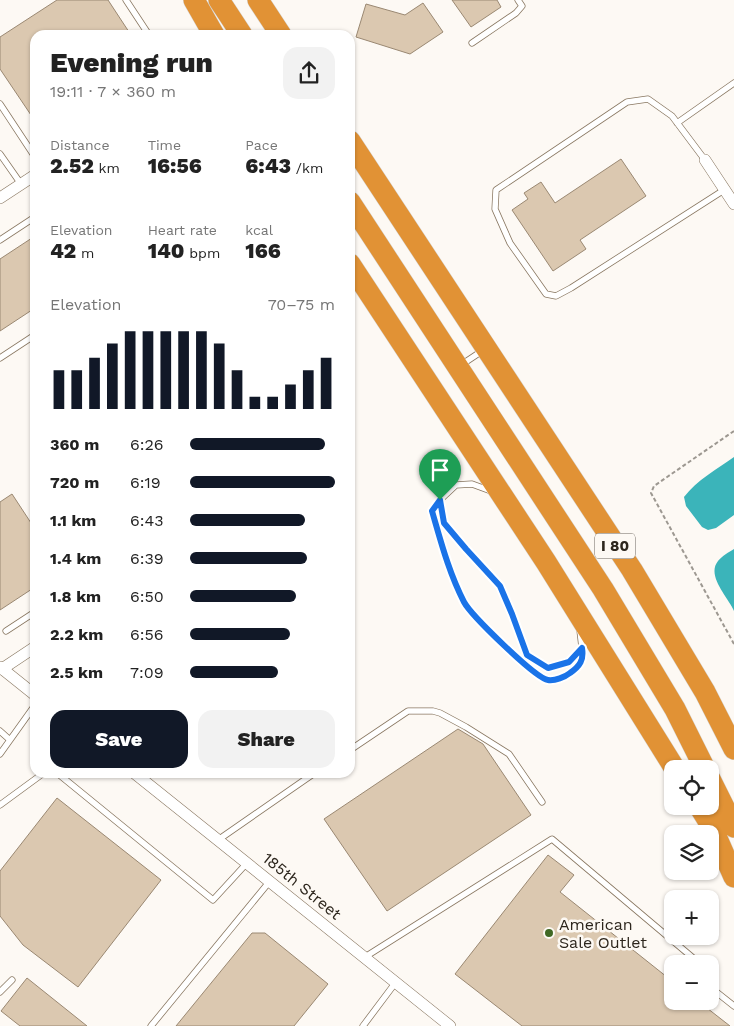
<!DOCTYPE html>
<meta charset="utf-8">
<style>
body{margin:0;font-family:"Work Sans",sans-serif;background:#f2f2f2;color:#222;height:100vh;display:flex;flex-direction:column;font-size:19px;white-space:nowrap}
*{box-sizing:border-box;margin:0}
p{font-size:16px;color:#767676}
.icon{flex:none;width:28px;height:28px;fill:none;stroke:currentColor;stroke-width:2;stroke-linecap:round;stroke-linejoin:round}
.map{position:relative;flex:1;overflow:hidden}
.side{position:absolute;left:30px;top:30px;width:325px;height:748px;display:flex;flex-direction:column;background:#fff;border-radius:15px;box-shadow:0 1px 4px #0004}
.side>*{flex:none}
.controls{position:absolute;left:664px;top:760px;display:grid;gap:10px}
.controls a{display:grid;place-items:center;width:55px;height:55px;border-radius:10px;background:#fff;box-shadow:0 1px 4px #0004;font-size:25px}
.pin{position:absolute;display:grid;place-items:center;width:42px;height:42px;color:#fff;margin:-51px -21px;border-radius:50% 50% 50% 0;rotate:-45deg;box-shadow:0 0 5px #0007}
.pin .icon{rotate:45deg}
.round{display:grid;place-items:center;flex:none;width:52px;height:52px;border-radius:15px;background:#f2f2f2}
.head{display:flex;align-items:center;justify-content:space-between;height:85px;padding:0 20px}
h1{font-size:28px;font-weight:800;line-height:38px}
.figures{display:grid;grid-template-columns:repeat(3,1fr);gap:8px;height:85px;padding:5px 20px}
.figures div{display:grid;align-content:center}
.figures b{font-size:21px;font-weight:800}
.figures small{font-size:14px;font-weight:400}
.figures p{font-size:14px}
.chart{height:140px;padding:10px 20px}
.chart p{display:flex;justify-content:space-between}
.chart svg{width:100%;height:90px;margin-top:5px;stroke:#111827;stroke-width:6}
.cta{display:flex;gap:10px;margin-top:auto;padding:10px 20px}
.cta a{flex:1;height:58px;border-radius:15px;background:#111827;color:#fff;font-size:20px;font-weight:800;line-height:58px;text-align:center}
.cta a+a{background:#f2f2f2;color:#222}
ul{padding:0 20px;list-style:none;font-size:16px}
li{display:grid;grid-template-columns:80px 60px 1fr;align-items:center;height:38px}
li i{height:12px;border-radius:6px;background:#111827}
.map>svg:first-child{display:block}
</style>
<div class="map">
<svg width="734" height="1026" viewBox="0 0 734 1026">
<rect width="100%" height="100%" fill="#fdf9f4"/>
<path fill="#3bb4ba" d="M734 457V515L716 528 708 530 702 527 686 506 684 497C697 480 717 469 734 457Z
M734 549V611C728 597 706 576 718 561 722 556 729 552 734 549Z"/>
<path fill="#dbc8b0" stroke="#9a8872" d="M57 0H108L131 35H35V121L0 69V37Z
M452 0H497L501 7 471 27Z
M423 3 443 32 410 54 356 37 366 4 405 15Z
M621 159 646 196 580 240 586 249 553 271 512 210 528 199 524 193 541 182 555 203Z
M35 236V308L0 331V259Z
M12 494 35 529V587L0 610V502Z
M458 729 483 744 531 815 387 911 324 819Z
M57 798 161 880 78 987 23 945 0 916V871Z
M548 855 574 875 560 892 672 981V1001H698L730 1026H522L455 974Z
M252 933H265L328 984 294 1026H176Z
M27 978 87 1026H20L1 1011Z"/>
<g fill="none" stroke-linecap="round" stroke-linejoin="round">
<defs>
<path id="service" d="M126 0 149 35
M472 43 516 13 522 6 518 0
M0 104 35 157
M677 123 734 83
M0 154 21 184
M705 160 672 116 648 99 627 102 496 190 495 209 510 243 546 294 556 296 571 288 724 190
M0 240 35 217
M0 358 35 335
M461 365 482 351
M491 491 472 484 456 485 440 500 444 523 466 549 500 586 512 614 527 655 548 668 569 662 582 648 580 631
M440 500 432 511C441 542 449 573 464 602 471 615 535 678 548 680 555 681 565 677 570 673 579 666 584 660 582 648
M6 631 35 612
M0 731 10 740
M350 750 408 711H433L440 713 466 727 509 754 542 802
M0 754 35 705
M56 772 213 900 247 863
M0 805 45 772
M218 840 316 772
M365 957 552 839 692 957 695 964
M710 987 734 1006
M0 992 12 980
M151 1026 270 881
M363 1026 396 982"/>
<path id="minor" d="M705 160 734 204
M0 198 35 175
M0 667 35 695
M2 669 35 647
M133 772 450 1026"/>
<path id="motorway" d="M194 0 214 35
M219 0 242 35
M258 0 281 35
M350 141 632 570 705 692 734 749
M350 202 603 589 675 709 705 769
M350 264 546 562 675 769
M710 779 734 827
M699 806 712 827 734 877"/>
</defs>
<use href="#service" stroke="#897761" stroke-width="7"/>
<use href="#minor" stroke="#897761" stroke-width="12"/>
<use href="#motorway" stroke="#d5d4d2" stroke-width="22"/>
<path stroke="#9d9891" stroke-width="2" stroke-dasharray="4 2.5" stroke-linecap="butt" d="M734 431 654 486 651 493 734 644"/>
<use href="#service" stroke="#fff" stroke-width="5.5"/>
<use href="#minor" stroke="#fff" stroke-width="11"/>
<use href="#motorway" stroke="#e19235" stroke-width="21"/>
</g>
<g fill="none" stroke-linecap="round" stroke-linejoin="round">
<defs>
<path id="route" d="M440 500 444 523 466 549 500 586 512 614 527 655 548 668 569 662 582 648C584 660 580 666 570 673 565 677 555 681 548 680 535 678 471 615 464 602 449 573 441 542 432 511Z"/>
</defs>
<use href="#route" stroke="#fff" stroke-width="10"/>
<use href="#route" stroke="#1a73e8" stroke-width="6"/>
</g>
<circle fill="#406824" stroke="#fdf9f4" stroke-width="2" cx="549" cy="933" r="5"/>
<g text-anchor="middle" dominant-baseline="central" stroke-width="5" stroke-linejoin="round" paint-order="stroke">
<rect fill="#fdf9f4" stroke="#6b655e" stroke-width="1" x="595" y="533.5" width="40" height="25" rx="4"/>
<g font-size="15" font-weight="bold" fill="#2d261d">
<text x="615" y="546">I 80</text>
</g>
<g font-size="16" fill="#2d261d" stroke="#fdf9f4">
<text transform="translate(302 886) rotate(39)">185th Street</text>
</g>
<g font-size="16" fill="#2d261d" stroke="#fdf9f4" text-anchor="start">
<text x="559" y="924">American<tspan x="559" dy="18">Sale Outlet</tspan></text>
</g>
</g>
</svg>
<div class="controls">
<a><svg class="icon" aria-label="locate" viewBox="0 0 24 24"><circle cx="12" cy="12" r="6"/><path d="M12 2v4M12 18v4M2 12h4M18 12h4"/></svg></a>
<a><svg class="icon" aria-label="layers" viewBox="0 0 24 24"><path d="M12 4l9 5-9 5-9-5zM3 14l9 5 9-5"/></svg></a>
<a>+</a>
<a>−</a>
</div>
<div class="pin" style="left:440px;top:500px;background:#1e9e55"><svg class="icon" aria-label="arrive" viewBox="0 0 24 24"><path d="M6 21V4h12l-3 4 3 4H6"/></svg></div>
<section class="side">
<div class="head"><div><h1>Evening run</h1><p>19:11 · 7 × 360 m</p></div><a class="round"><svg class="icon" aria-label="share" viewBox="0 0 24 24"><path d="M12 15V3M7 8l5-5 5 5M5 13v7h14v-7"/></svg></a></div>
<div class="figures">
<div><p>Distance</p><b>2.52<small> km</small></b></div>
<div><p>Time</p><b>16:56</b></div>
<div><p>Pace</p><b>6:43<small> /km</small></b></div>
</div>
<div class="figures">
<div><p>Elevation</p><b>42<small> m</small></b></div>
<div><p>Heart rate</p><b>140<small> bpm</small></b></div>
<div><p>kcal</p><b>166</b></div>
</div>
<div class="chart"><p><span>Elevation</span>70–75 m</p>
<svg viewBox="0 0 160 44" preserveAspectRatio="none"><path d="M5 44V25M15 44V25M25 44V19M35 44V12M45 44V6M55 44V6M65 44V6M75 44V6M85 44V6M95 44V12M105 44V25M115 44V38M125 44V38M135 44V32M145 44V25M155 44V19"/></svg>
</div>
<ul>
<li><b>360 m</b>6:26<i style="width:93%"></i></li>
<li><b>720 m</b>6:19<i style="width:100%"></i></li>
<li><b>1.1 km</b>6:43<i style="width:79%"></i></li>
<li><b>1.4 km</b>6:39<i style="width:81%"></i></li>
<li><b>1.8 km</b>6:50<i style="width:73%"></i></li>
<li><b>2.2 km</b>6:56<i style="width:69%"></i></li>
<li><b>2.5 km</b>7:09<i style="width:61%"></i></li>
</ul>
<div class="cta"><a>Save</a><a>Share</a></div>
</section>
</div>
